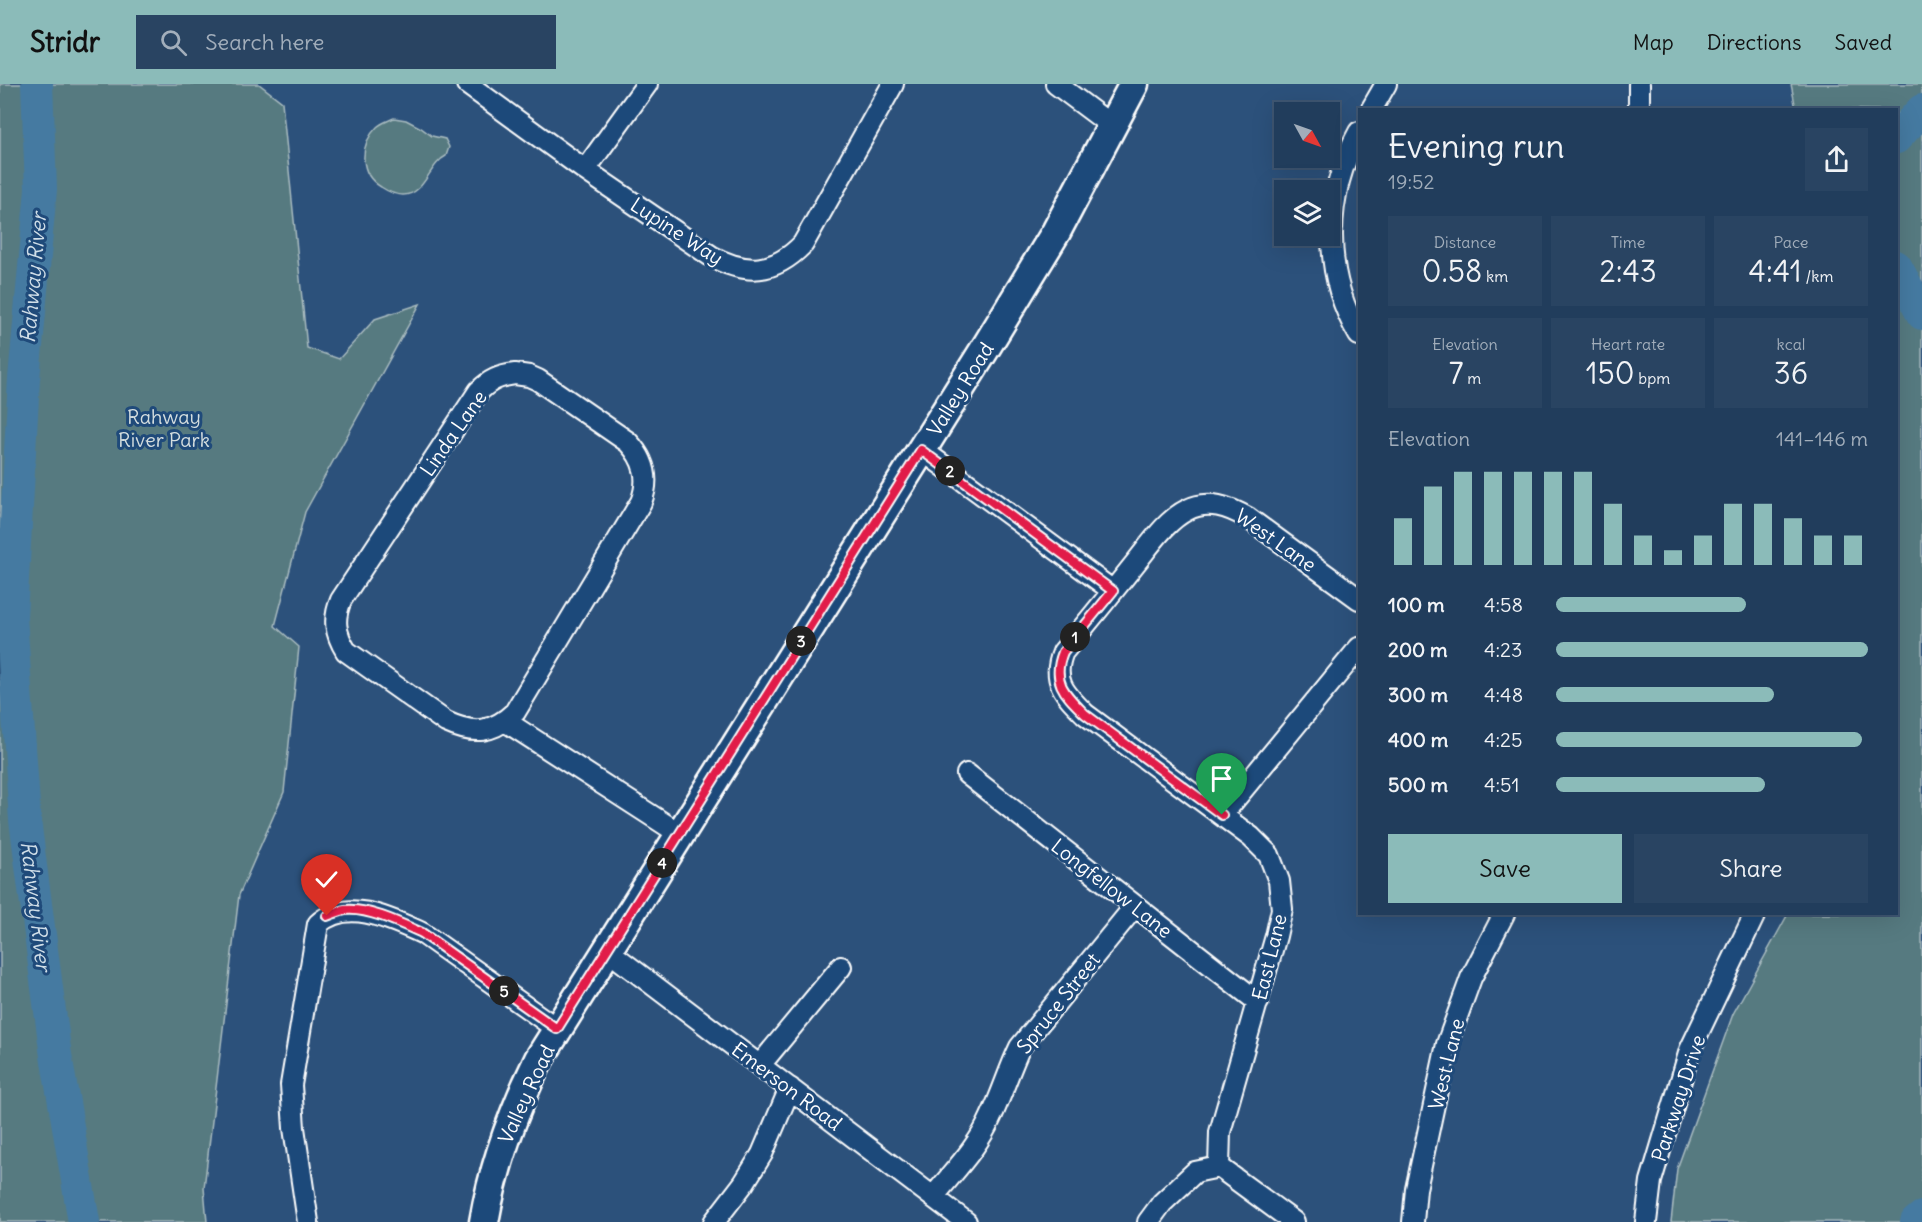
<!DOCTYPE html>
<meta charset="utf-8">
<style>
body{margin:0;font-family:Delius,sans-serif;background:#294462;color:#f1f3f6;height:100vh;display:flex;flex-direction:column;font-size:22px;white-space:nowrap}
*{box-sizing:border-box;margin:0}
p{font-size:20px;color:#a2aebb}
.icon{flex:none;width:33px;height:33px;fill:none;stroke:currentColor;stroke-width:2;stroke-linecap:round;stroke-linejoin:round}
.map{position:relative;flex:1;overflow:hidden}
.details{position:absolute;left:1358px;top:24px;width:540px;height:807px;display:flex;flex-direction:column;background:#213d5c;border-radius:0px;box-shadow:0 6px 24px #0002,0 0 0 2px #3e5672}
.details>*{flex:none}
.needle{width:39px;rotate:130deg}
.buttons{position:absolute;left:1274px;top:18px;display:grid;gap:12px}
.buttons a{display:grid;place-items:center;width:66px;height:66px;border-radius:0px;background:#213d5c;box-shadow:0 6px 24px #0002,0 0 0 2px #3e5672;font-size:30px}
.pin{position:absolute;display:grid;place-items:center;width:51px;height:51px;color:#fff;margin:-62px -26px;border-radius:50% 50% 50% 0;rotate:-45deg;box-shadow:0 0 6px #0007}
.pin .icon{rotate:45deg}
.km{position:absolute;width:30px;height:30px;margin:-15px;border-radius:50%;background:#222;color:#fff;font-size:16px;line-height:30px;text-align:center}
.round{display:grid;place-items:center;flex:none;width:63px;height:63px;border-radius:0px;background:#294462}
.headline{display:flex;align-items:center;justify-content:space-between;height:102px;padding:0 30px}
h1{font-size:33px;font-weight:600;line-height:45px}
.metrics{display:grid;grid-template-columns:repeat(3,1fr);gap:9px;height:102px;padding:6px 30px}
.metrics div{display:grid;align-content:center;border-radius:0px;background:#294462;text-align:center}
.metrics b{font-size:30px;font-weight:600}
.metrics small{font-size:16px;font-weight:400}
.metrics p{font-size:16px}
.chart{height:168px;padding:12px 30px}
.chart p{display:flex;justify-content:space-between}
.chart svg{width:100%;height:108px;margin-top:6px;stroke:#8bbbb9;stroke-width:6}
.button{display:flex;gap:12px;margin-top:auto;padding:12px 30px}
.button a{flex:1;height:69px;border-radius:0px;background:#8bbbb9;color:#111;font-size:24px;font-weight:600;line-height:69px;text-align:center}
.button a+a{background:#294462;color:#f1f3f6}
ul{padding:0 30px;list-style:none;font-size:20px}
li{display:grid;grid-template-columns:96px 72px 1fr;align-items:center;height:45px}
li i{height:15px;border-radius:8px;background:#8bbbb9}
header{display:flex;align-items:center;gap:36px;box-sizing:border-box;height:84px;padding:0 30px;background:#8bbbb9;color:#111}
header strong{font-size:28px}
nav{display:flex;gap:33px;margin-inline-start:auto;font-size:21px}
.search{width:420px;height:54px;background:#294462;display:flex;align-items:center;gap:15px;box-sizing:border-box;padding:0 21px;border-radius:0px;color:#a2aebb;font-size:22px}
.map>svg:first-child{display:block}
</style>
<header>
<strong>Stridr</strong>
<div class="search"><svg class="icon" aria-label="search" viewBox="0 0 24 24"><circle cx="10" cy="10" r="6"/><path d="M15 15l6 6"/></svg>Search here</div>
<nav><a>Map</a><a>Directions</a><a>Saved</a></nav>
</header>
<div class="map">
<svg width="1922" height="1138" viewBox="0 0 1922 1138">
<rect width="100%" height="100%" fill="#2c517b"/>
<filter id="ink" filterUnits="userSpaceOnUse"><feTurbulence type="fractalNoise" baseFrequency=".0167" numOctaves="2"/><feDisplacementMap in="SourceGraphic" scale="12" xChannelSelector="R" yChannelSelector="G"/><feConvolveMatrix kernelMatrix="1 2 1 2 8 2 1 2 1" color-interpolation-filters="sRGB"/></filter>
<g filter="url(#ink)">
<path fill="#567a80" stroke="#aabcc0" stroke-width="1.5" d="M0 0H259L282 18 307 264 339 275 375 235 420 220 305 428 275 542 299 563 284 708 239 811 204 1104 207 1138H0Z
M1791 0H1922V1138H1671L1677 1085 1733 930 1788 830H1896V26L1796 25Z
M394 34 406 36 421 44 432 52 445 55 449 63 446 72C429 80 425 111 403 111 395 111 387 107 381 103 359 90 359 61 377 43 381 39 388 37 394 34Z"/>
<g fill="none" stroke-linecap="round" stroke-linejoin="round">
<path stroke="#447aa1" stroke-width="32" d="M37 0 41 105 24 295 11 532 25 736 55 965 84 1138
M1896 54 1922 26
M1896 182 1922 230
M1916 1138 1922 1133"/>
<defs>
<path id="street" d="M467 0 585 86 711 172C746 191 774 190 803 160L893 0
M1056 0 1112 42
M1639 0V26
M1371 26 1386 0
M1359 48C1324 111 1322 188 1359 251
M585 86 647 0
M515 290 529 292 538 296 628 358C645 376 650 395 641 418L515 628C493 649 474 651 446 638L346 567C335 549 333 535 341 516L479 307C490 296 499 292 515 290Z
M922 366 1113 507
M505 637 680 750
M967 690 1258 918
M1222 731 1359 564
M607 866 966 1138
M760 981 841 883
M1219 1083 1220 1048 1276 852 1282 825 1279 797 1269 771 1251 753 1085 630C1065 610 1051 597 1063 568 1087 539 1110 511 1133 482 1149 463 1165 437 1187 426 1208 415 1229 423 1248 434L1359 515
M1219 1083 1294 1138
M934 1112C954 1087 978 1063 991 1033 1002 1010 1009 986 1020 963L1135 822
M308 1138 294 1044 291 1001 318 840C347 813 391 835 422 849L557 945
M714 1138 744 1099 762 1070 790 1004
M1148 1138 1162 1119 1195 1088 1219 1083
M1413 1138 1416 1105 1447 960 1471 894 1504 830
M1646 1138 1651 1097 1690 966 1755 830"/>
<path id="secondary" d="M484 1138C494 1080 513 1028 539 975L983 268 1056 148 1134 0"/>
</defs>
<use href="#street" stroke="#fff" stroke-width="24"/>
<use href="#secondary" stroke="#fff" stroke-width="33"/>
<use href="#street" stroke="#1f4a7a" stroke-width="20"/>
<use href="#secondary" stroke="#1f4a7a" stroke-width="28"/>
</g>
</g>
<g fill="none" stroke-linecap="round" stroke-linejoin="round" filter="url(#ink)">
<defs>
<path id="route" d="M327 832C333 830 339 827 345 826 367 823 402 840 422 849L557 945 921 366 1113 507 1063 568C1051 598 1065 610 1085 630L1222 731"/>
</defs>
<use href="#route" stroke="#fff" stroke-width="12"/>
<use href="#route" stroke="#e11d48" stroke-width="8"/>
</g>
<g text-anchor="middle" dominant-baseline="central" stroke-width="6" stroke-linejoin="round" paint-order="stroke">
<g font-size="20" fill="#fff" stroke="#1f4a7a">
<text transform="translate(677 147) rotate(33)">Lupine Way</text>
<text transform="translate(960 305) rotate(-58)">Valley Road</text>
<text transform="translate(453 349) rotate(-55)">Linda Lane</text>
<text transform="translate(1276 456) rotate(35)">West Lane</text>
<text transform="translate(1112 804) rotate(38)">Longfellow Lane</text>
<text transform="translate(1269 873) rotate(-76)">East Lane</text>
<text transform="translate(1058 919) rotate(-52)">Spruce Street</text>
<text transform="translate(1446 980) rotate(-76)">West Lane</text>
<text transform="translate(787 1002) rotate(37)">Emerson Road</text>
<text transform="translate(526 1010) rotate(-65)">Valley Road</text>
<text transform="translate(1678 1014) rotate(-72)">Parkway Drive</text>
</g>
<g font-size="20" fill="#d5dedf" stroke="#1f4a7a">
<text x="164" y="332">Rahway<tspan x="164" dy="23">River Park</tspan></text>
</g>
<g font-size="21" font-style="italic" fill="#d0dee8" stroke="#1f4a7a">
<text transform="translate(33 194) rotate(-85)">Rahway River</text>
<text transform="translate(36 822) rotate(83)">Rahway River</text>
</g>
</g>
</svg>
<div class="buttons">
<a><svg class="needle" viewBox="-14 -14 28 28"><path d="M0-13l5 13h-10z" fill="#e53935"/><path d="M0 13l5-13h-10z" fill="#a2aebb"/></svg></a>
<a><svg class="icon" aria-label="layers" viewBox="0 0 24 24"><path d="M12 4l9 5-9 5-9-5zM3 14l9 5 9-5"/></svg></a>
</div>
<div class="pin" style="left:1222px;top:731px;background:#1e9e55"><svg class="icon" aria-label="arrive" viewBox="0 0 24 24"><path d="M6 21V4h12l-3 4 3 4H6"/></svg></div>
<div class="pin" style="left:327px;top:832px;background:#d93025"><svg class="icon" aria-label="check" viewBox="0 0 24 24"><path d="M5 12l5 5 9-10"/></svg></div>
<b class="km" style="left:1075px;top:553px">1</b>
<b class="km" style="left:950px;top:387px">2</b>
<b class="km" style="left:801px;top:557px">3</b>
<b class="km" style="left:662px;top:779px">4</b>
<b class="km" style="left:504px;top:907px">5</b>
<section class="details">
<div class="headline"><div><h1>Evening run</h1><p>19:52</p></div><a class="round"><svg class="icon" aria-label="share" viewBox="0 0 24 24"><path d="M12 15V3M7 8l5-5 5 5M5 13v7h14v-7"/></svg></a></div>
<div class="metrics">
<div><p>Distance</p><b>0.58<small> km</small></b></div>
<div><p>Time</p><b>2:43</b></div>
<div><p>Pace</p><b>4:41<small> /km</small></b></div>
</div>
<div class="metrics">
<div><p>Elevation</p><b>7<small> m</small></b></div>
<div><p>Heart rate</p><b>150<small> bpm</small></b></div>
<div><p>kcal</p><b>36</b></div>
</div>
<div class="chart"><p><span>Elevation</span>141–146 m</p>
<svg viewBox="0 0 160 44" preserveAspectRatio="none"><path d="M5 44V25M15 44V12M25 44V6M35 44V6M45 44V6M55 44V6M65 44V6M75 44V19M85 44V32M95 44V38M105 44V32M115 44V19M125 44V19M135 44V25M145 44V32M155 44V32"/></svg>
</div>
<ul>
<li><b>100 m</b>4:58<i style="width:61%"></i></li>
<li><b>200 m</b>4:23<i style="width:100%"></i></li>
<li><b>300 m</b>4:48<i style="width:70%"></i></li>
<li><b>400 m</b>4:25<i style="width:98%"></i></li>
<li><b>500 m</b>4:51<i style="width:67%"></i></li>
</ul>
<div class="button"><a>Save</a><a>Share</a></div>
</section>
</div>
